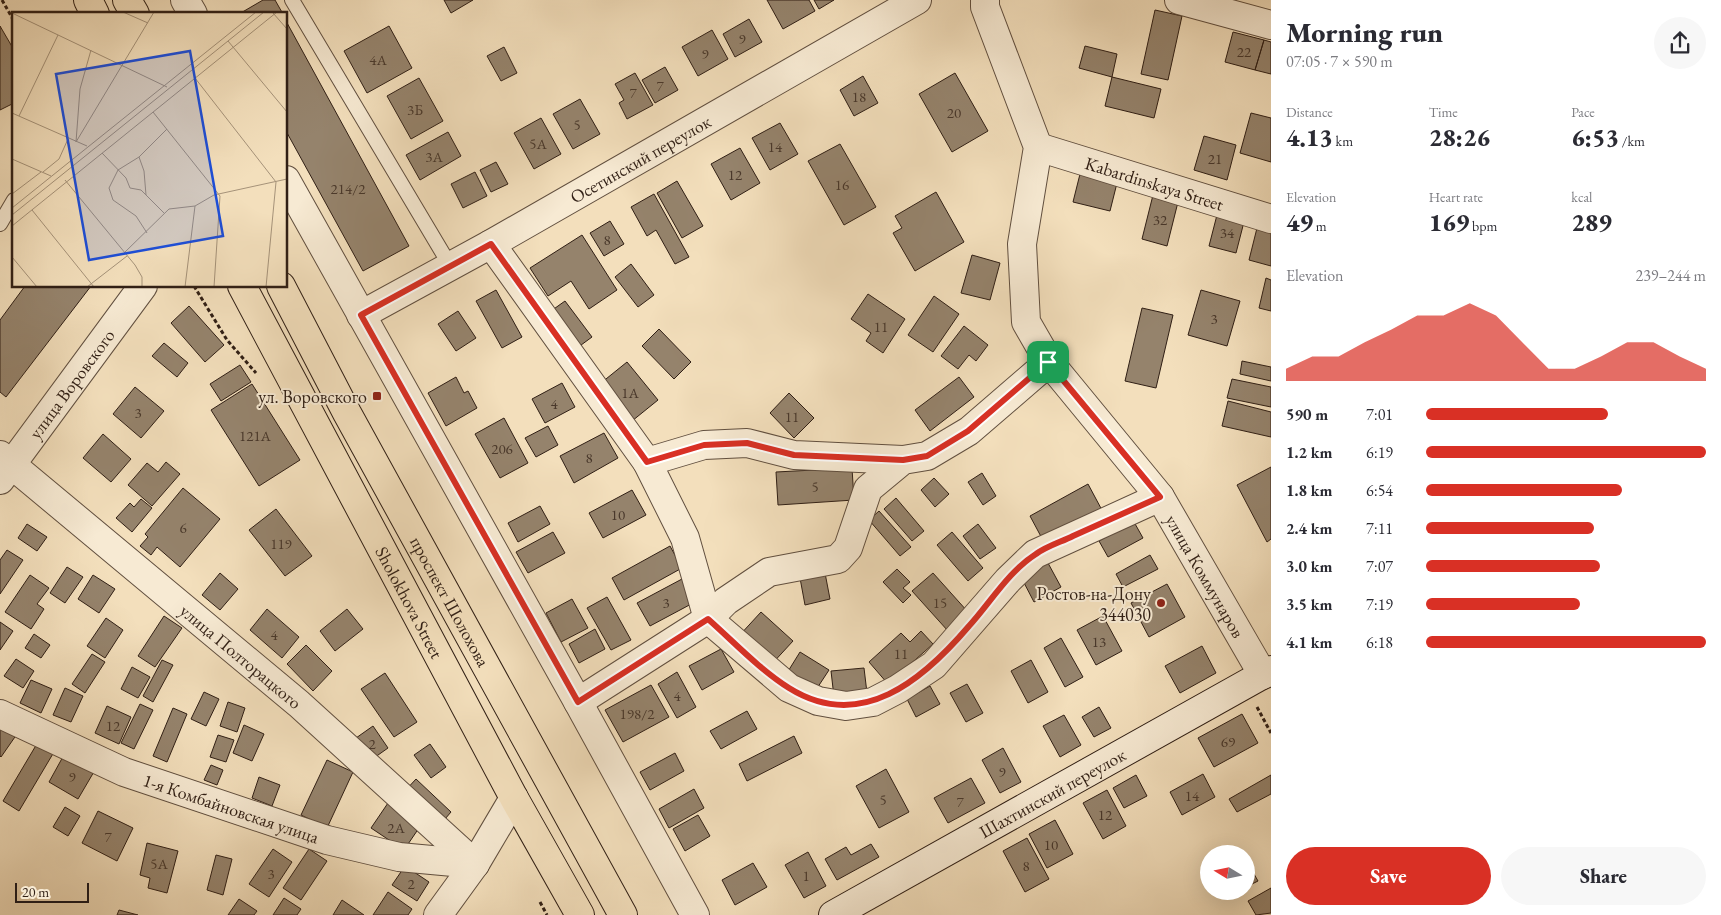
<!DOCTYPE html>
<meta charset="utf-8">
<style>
body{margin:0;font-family:"EB Garamond",serif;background:#f7f7f7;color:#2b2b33;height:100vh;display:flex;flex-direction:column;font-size:19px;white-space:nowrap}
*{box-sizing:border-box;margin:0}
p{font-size:16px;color:#7c7c81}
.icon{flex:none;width:28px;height:28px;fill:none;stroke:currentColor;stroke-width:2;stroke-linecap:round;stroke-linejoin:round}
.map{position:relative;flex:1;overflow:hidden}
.panel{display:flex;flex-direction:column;background:#fff;width:450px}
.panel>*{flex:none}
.needle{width:32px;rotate:280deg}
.tools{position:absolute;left:1200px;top:845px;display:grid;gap:10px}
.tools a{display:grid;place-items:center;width:55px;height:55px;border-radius:50%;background:#fff;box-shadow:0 5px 20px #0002;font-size:25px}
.scale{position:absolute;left:15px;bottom:12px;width:74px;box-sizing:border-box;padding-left:5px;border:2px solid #301f15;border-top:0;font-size:14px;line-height:18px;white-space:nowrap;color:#301f15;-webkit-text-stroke:4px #f7ead3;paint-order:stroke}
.pin{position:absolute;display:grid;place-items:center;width:42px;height:42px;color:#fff;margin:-21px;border-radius:10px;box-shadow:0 2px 8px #0006}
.round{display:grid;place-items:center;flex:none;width:52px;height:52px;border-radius:26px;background:#f7f7f7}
.head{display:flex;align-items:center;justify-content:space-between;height:85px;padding:0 15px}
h1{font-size:28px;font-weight:800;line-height:38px}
.stats{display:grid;grid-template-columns:repeat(3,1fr);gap:8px;height:85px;padding:5px 15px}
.stats div{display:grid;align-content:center}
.stats b{font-size:25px;font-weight:800}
.stats small{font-size:14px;font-weight:400}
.stats p{font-size:14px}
.chart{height:140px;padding:10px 15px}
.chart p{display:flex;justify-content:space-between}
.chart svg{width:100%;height:90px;margin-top:5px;fill:#d93025;opacity:.7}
.cta{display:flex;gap:10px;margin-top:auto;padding:10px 15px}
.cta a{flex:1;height:58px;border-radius:30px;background:#d93025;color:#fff;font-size:20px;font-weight:800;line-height:58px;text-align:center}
.cta a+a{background:#f7f7f7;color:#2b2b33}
ul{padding:0 15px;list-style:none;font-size:16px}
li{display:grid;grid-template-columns:80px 60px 1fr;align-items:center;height:38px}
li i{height:12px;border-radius:6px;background:#d93025}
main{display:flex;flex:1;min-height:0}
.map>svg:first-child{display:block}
</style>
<main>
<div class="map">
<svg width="1271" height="915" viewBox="0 0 1271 915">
<rect width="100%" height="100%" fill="#f3dfbc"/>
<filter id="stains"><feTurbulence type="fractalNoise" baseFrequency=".004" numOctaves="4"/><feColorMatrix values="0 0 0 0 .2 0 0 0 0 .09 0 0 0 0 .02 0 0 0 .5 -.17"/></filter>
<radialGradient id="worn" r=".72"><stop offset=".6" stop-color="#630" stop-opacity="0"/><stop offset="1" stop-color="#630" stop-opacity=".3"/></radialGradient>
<path fill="#95836c" stroke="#301f15" d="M263 0H275L283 14H239Z
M444 0H473L451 13Z
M767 0H809L815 11 783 29Z
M814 0H834L819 9Z
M1155 10 1182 16 1168 80 1141 74Z
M749 19 762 42 735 57 723 34Z
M286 21 409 246 363 271 286 131Z
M0 26 14 50V103L0 110Z
M389 26 412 68 367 93 344 51Z
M712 30 728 59 698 76 682 47Z
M1233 32 1264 40 1255 70 1225 62Z
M1264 40 1271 42V74L1255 70Z
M1085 46 1117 54 1112 77 1079 68Z
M504 47 517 73 501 81 487 56Z
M665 67 678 90 655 103 642 80Z
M635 73 653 105 627 119 619 103 624 100 615 84Z
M955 73 988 131 952 152 919 94Z
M863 76 878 103 854 116 840 90Z
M1112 77 1161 89 1154 118 1105 106Z
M419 78 443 121 411 139 387 96Z
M580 99 600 134 573 149 553 114Z
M1251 113 1271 118V162L1240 153Z
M541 118 561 154 534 169 514 133Z
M780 123 798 154 770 170 752 138Z
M448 132 461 156 420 180 406 155Z
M1204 136 1236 145 1227 180 1194 170Z
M840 144 876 207 844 225 808 161Z
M740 148 760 183 731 200 711 164Z
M496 162 508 184 491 192 480 170Z
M1081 170 1118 179 1110 211 1073 202Z
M475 172 487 196 463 208 451 184Z
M677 181 703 226 682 238 657 193Z
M1154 191 1179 198 1167 246 1142 239Z
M936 192 964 242 915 271 893 233 902 228 895 216Z
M654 194 689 257 675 264 656 230 647 236 631 207Z
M1218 211 1245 218 1236 253 1209 246Z
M610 221 624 244 604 256 590 233Z
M1258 224 1271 228V266L1249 260Z
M582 235 617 290 589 309 571 281 548 296 530 268Z
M972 255 1000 263 990 300 961 293Z
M631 264 654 295 638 307 615 277Z
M1266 278 1271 280V311L1259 308Z
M25 286H91L6 397 0 392V320Z
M496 290 522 337 502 348 476 301Z
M1201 290 1240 301 1227 346 1188 335Z
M868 294 905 319 883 353 866 341 871 333 851 319Z
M934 296 959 314 933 352 908 335Z
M565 301 592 337 577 348 551 311Z
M189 306 224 345 205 362 171 323Z
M1142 308 1173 315 1156 388 1125 381Z
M458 311 476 338 456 351 438 324Z
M964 326 988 345 976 361 969 355 958 369 941 356Z
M659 329 691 362 674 379 642 346Z
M164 343 188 363 177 377 152 356Z
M1242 361 1271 367V381L1240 374Z
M627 362 658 400 632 421 601 383Z
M240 365 251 382 221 401 210 384Z
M456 377 464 393 468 391 477 408 446 426 428 393Z
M959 377 974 397 930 431 915 410Z
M1232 379 1271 387V407L1227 398Z
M562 383 575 407 545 423 532 399Z
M252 384 300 460 259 486 211 410Z
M135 387 164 411 141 438 113 414Z
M789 393 814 418 794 438 770 413Z
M1228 401 1271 412V437L1222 426Z
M504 418 528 463 500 478 475 434Z
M548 426 558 445 536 457 525 438Z
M604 433 618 458 574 483 560 456Z
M103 434 131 459 111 482 83 458Z
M166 462 180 474 152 506 128 485 147 463 158 472Z
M1271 467V539L1267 542 1237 485Z
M852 468 854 500 778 505 776 472Z
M982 473 996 496 983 505 968 482Z
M934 478 949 494 935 507 921 490Z
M1088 484 1103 512 1045 544 1030 516Z
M183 488 220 519 180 567 157 547 151 555 140 546 148 537 145 534Z
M632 490 646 515 603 538 589 513Z
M896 498 924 531 912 541 884 509Z
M141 499 152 508 132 532 116 518 130 503 134 507Z
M540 506 550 524 518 542 508 523Z
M276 509 312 556 285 576 249 530Z
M879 511 911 547 900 556 869 520Z
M1134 522 1143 538 1108 557 1099 541Z
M27 524 47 537 37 551 18 538Z
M978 524 996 548 980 559 963 536Z
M553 532 565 553 528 573 516 552Z
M952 532 983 568 968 581 937 545Z
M670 546 682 568 624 600 612 578Z
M7 550 23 560 0 594V560Z
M1150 555 1158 569 1123 587 1116 574Z
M1048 563 1061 587 1034 602 1021 577Z
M67 567 83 577 65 603 50 593Z
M897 569 910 582 903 588 911 595 903 603 883 582Z
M220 573 238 589 220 610 202 595Z
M825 573 830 599 805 605 800 578Z
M933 573 968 612 948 631 912 591Z
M30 575 49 588 37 604 44 609 31 629 5 612Z
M93 575 115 589 99 613 78 599Z
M682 579 695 602 650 626 637 603Z
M1167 584 1185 617 1149 637 1131 603Z
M607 597 631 640 611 650 587 608Z
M572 599 588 628 561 642 546 613Z
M267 609 299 637 282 658 250 630Z
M347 609 363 629 335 651 320 631Z
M761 612 793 641 770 666 738 637Z
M164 616 182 628 155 667 138 656Z
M1103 616 1122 651 1096 665 1077 630Z
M106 618 123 630 105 658 87 646Z
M0 622 13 631 0 650Z
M595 629 605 649 579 663 569 644Z
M921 631 933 644 888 684 869 662 901 633 910 642Z
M34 634 50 645 41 658 25 648Z
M1061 638 1083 677 1065 687 1044 648Z
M306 645 332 671 313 691 287 664Z
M1202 646 1216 673 1180 693 1165 666Z
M721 649 734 672 702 690 689 666Z
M800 652 829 670 810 699 782 681Z
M92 654 105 662 85 693 72 684Z
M16 659 34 671 23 688 4 676Z
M162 660 173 665 153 702 143 696Z
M1031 660 1048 692 1028 703 1011 671Z
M132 667 150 677 138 698 121 689Z
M864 668 867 693 834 697 831 671Z
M677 672 696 707 677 718 658 684Z
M385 673 417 722 394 737 361 689Z
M31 680 52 689 41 713 20 703Z
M967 684 983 713 966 722 950 693Z
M651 685 669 717 623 742 605 710Z
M930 686 940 704 916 717 907 699Z
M65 688 83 696 71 722 53 715Z
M204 692 219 699 206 726 191 719Z
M228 702 245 708 237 732 220 726Z
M140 704 153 710 134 749 121 743Z
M107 706 131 717 119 744 95 733Z
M1099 707 1111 728 1094 737 1082 717Z
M173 708 187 714 167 762 153 756Z
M747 711 757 729 721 749 710 731Z
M1242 714 1258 743 1214 767 1198 738Z
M1064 715 1081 745 1060 757 1043 726Z
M0 722 17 734 1 757 0 756Z
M244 725 264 734 252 761 233 753Z
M373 726 388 748 371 760 356 738Z
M218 735 234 740 226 762 210 757Z
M794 736 802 753 747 781 739 764Z
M38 742 54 752 19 811 3 801Z
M430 744 446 767 431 778 414 755Z
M1003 748 1021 782 1000 793 982 760Z
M65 753 95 770 78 799 49 782Z
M675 753 684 771 650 790 640 772Z
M327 760 353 772 327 828 301 815Z
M211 765 223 770 217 785 204 780Z
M886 769 909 812 879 828 856 786Z
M1203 774 1215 797 1182 815 1170 792Z
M1136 775 1147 796 1124 808 1113 788Z
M1271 775V794L1237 812 1229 799Z
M259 777 280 785 272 806 252 798Z
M971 778 985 803 948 823 934 798Z
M416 779 451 812 439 826 404 792Z
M694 789 704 808 669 828 659 809Z
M1107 790 1126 826 1103 839 1083 803Z
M388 803 421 825 404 850 371 828Z
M65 807 80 816 68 836 53 827Z
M98 811 133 828 117 861 82 843Z
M698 815 710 836 685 851 673 829Z
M1055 820 1073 854 1047 868 1029 834Z
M1027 838 1049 879 1025 892 1003 851Z
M147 843 178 851 167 893 148 888 150 878 140 875Z
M871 844 879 857 837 880 825 859 846 847 851 855Z
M273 849 292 862 269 897 249 884Z
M309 849 327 861 301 900 283 888Z
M808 852 826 886 804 898 785 865Z
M216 855 232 859 223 895 207 890Z
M1246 860 1258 881 1246 887Z
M753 863 767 887 735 905 722 880Z
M405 866 429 882 417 901 392 885Z
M1271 888V913L1256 915 1248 901Z
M1222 891H1238L1226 898Z
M388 892 412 909 408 915H373Z
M284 898 301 909 297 915H273Z
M239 899 257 911 254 915H228Z
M342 900 364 915H333Z
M119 910 138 915H117Z"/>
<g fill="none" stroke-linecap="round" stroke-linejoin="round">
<defs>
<path id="lane" d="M292 0 451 267
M0 224 14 200"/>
<g id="street">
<path d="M185 0 193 14"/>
<path id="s1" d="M985 0V7L1038 147 1022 244 1026 322 1049 362 1160 497 1263 675"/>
<path d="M1179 0 1271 25"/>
<path id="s2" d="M1038 147 1271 219"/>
<path d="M286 180 578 702 695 915"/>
<path d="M491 244 647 462 685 538 708 619 789 688 818 701 846 706 873 702 898 689 934 665 1008 580 1035 554 1160 497"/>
<path id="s3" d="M361 315 491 244 917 0"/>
<path id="s4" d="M0 455 299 704 475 864"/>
<path d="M647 462 704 445 747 443 794 455 903 460"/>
<path id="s5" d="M0 480 143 286"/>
<path d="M578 702 708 619 726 601 769 572 838 559 848 548 868 489 903 460 927 456 969 431 1049 362"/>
<path id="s6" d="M0 714 124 772 327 840 399 857 475 864"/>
<path d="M438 915 475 864 514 798"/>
</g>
<g id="secondary">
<path id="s7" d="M833 915 1271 670"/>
</g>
<g id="primary">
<path d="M88 0 95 14"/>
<path d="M127 0 135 14"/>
<path id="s8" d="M242 286 514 798 580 915"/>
<path id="s9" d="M281 286 347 413 623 915"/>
</g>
</defs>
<use href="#lane" stroke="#614f3f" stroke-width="16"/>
<use href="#street" stroke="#614f3f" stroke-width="30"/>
<use href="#secondary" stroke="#301f15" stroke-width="30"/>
<use href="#primary" stroke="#301f15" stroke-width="30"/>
<path stroke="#301f15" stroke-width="3" stroke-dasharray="4 2.5" stroke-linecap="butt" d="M2 0 14 21
M194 286 227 340 256 373
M1257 707 1271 733
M540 902 547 915"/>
<use href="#lane" stroke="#f7ead3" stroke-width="14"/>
<use href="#street" stroke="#f7ead3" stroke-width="28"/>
<use href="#secondary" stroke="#f7ead3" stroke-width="28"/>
<use href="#primary" stroke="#f3dfbc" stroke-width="28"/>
</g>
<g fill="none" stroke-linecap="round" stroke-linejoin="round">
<defs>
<path id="route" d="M491 244 647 462 704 445 747 443 794 455 903 460 927 456 968 431 1048 362 1160 497C1131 510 1102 523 1073 536 1061 542 1047 546 1036 554 1009 571 990 603 969 626 923 680 861 733 789 688 759 669 734 642 708 619L578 702 361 315Z"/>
</defs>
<use href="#route" stroke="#fff" stroke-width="10"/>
<use href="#route" stroke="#d93025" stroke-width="6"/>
</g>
<g fill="#8f2418" stroke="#f7ead3" stroke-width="2">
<rect x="372" y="391" width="10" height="10" rx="2.5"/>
<circle cx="1161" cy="603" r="5"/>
</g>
<g text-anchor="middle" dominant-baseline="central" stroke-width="4" stroke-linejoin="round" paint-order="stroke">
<g font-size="15" fill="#49382b">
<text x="742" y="38">9</text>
<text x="1244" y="51">22</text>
<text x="705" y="53">9</text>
<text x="378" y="59">4А</text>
<text x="660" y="85">7</text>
<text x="633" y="92">7</text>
<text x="859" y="96">18</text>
<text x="415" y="109">3Б</text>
<text x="954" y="112">20</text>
<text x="577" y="124">5</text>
<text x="538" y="143">5А</text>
<text x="775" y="146">14</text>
<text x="434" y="156">3А</text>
<text x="1215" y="158">21</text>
<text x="735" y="174">12</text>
<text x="842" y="184">16</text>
<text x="348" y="188">214/2</text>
<text x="1160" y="219">32</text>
<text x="1227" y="232">34</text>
<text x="607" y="239">8</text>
<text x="1214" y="318">3</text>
<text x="881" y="326">11</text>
<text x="630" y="392">1А</text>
<text x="554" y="403">4</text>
<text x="138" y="412">3</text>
<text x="792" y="416">11</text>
<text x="255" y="435">121А</text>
<text x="502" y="448">206</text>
<text x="589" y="457">8</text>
<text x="815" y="486">5</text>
<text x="618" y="514">10</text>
<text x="183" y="527">6</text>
<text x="281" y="543">119</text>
<text x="666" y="602">3</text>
<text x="940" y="602">15</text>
<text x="274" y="634">4</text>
<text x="1099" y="641">13</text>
<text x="901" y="653">11</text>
<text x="677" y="695">4</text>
<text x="637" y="713">198/2</text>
<text x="113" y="725">12</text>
<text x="1228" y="741">69</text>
<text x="372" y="743">2</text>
<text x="1002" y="771">9</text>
<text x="72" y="776">9</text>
<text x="1192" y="795">14</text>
<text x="883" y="799">5</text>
<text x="960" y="801">7</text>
<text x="1105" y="814">12</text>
<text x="396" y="827">2А</text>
<text x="108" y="836">7</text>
<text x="1051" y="844">10</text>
<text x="159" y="863">5А</text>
<text x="1026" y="865">8</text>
<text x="271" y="873">3</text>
<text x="806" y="875">1</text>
<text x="411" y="883">2</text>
</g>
<g font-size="18" fill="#301f15" stroke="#f7ead3">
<text stroke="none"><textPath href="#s3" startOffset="320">Осетинский переулок</textPath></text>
<text stroke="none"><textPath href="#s2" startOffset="122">Kabardinskaya Street</textPath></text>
<text stroke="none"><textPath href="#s5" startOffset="120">улица Воровского</textPath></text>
<text stroke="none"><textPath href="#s1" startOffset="645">улица Коммунаров</textPath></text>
<text stroke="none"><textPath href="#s8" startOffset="358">Sholokhova Street</textPath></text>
<text stroke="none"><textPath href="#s9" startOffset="358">проспект Шолохова</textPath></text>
<text stroke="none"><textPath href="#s4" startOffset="314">улица Полторацкого</textPath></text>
<text stroke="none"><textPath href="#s7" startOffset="251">Шахтинский переулок</textPath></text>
<text stroke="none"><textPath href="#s6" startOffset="250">1-я Комбайновская улица</textPath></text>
</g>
<g font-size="18" fill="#301f15" stroke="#f7ead3" text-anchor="end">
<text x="367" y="396">ул. Воровского</text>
<text x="1151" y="593">Ростов-на-Дону<tspan x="1151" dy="21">344030</tspan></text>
</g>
</g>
<g transform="translate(12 12)">
<rect width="275" height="275" fill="#f3dfbc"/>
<path fill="none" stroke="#a59279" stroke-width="1" d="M111 0 136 11M0 1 155 75M261 1 275 17M216 29 275 100M183 66 264 170 254 275M141 100 208 184 202 275M0 101 75 134M7 104 46 23M64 130 142 0M64 130 68 77 79 38M90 141 114 166 118 176 129 178 152 201M127 145 132 159 134 183M0 147 39 164M31 160 47 147 56 127M53 168 123 253 130 265V275M0 182 29 160M0 196 244 0M20 198 82 275M0 203 252 0M0 214 265 0M135 221 124 204 101 188 97 176 106 158 127 145 155 117M112 241 157 197 183 194 202 183 275 167M0 245 25 275M75 275 115 244M173 275 183 194"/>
<path fill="#1d4ed8" fill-opacity="0.15" stroke="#1d4ed8" stroke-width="2.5" d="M178 39 211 224 77 248 44 62Z"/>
<rect width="275" height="275" fill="none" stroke="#301f15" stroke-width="2.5"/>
</g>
<rect width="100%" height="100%" filter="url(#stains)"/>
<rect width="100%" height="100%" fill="url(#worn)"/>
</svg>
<div class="tools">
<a><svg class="needle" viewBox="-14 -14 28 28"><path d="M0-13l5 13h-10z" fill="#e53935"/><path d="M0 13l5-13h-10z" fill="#7c7c81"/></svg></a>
</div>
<div class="scale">20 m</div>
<div class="pin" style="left:1048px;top:362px;background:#1e9e55"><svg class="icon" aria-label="arrive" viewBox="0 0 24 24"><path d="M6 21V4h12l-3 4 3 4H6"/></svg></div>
</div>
<section class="panel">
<div class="head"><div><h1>Morning run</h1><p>07:05 · 7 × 590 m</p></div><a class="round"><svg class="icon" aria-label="share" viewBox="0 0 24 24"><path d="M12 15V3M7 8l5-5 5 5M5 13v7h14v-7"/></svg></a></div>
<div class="stats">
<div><p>Distance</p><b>4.13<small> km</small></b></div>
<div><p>Time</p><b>28:26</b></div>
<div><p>Pace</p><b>6:53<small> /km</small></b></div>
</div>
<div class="stats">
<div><p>Elevation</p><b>49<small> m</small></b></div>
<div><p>Heart rate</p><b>169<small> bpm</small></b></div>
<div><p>kcal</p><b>289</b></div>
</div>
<div class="chart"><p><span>Elevation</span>239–244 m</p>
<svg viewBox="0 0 160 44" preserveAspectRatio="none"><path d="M0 44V38L10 32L20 32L30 25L40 19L50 12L60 12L70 6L80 12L90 25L100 38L110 38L120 32L130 25L140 25L150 32L160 38V44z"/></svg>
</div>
<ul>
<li><b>590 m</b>7:01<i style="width:65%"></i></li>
<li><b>1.2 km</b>6:19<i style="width:100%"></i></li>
<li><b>1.8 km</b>6:54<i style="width:70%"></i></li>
<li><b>2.4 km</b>7:11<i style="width:60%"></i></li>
<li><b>3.0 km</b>7:07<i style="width:62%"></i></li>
<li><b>3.5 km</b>7:19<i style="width:55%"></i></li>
<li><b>4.1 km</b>6:18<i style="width:100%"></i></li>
</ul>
<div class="cta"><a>Save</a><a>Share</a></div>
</section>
</main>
